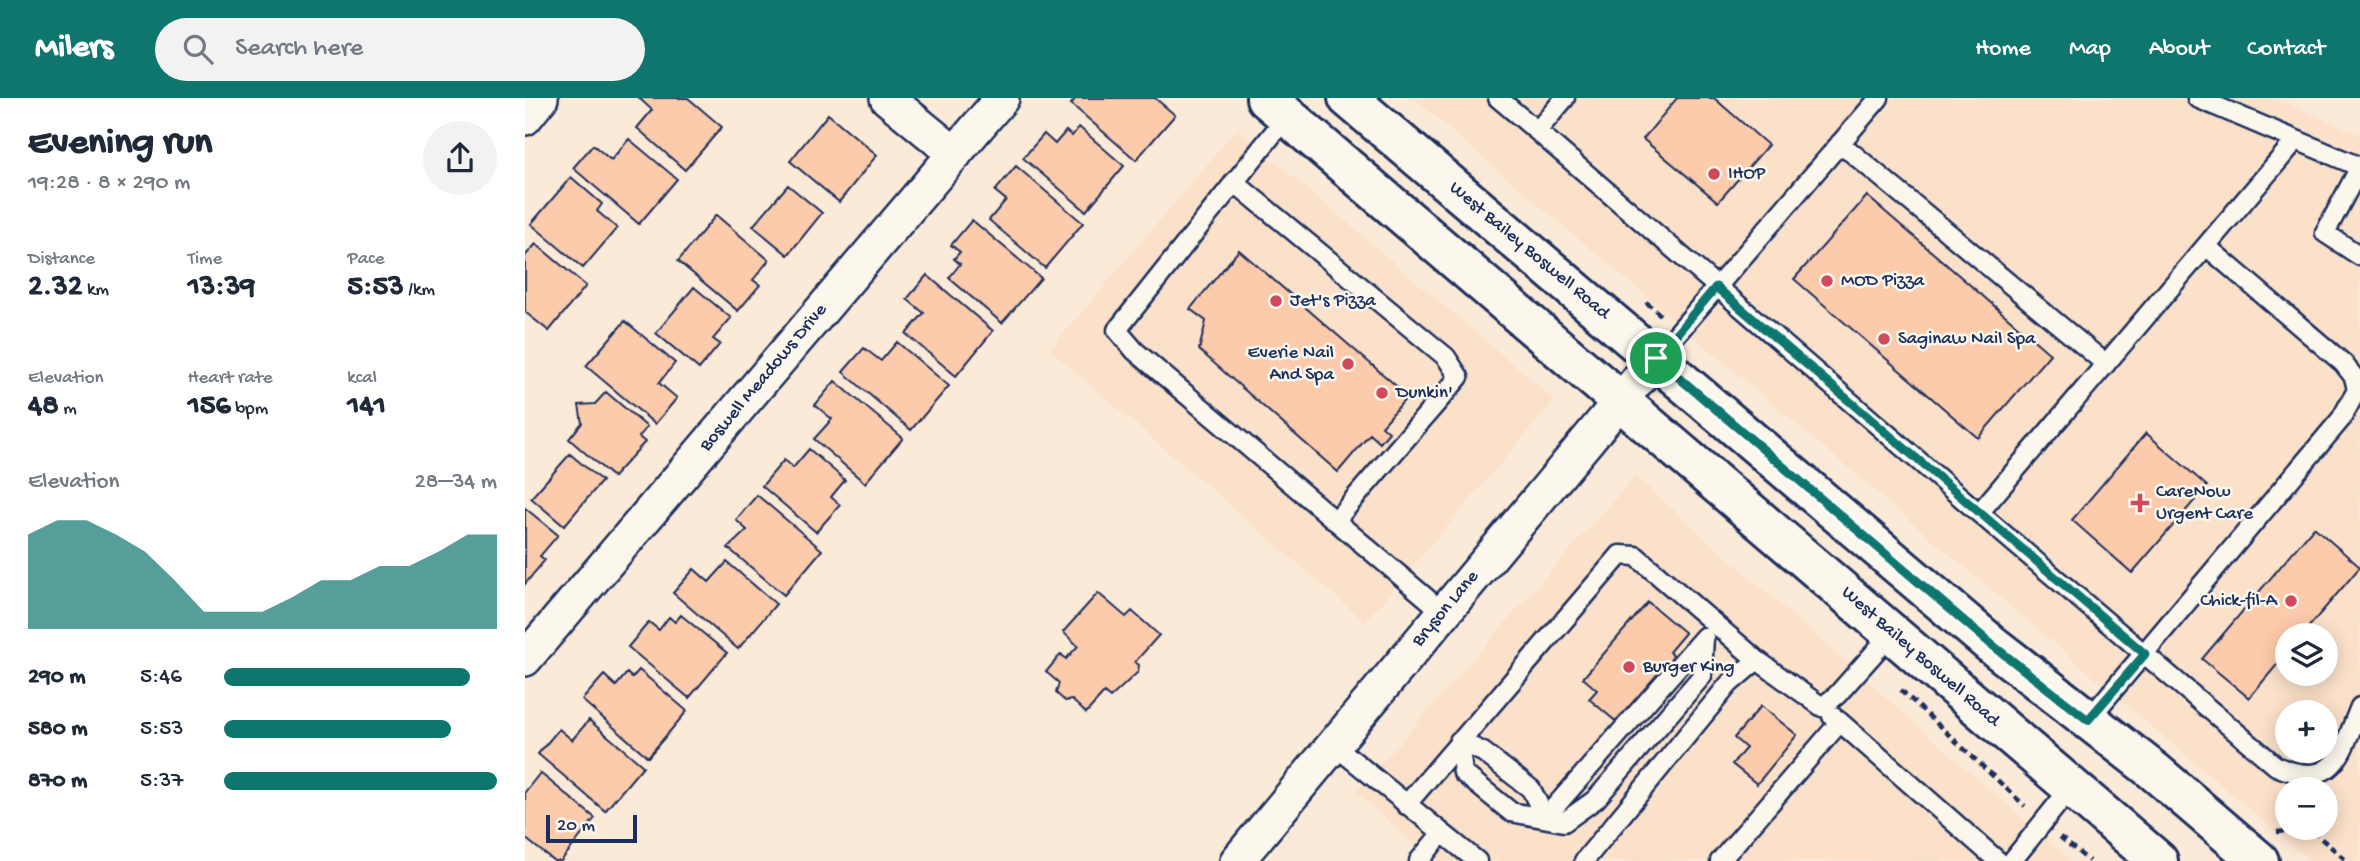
<!DOCTYPE html>
<meta charset="utf-8">
<style>
body{margin:0;font-family:"Gochi Hand",sans-serif;background:#f2f2f3;color:#1f2937;height:100vh;display:flex;flex-direction:column;font-size:26px;white-space:nowrap}
*{box-sizing:border-box;margin:0}
p{font-size:23px;color:#747a83}
.icon{flex:none;width:38px;height:38px;fill:none;stroke:currentColor;stroke-width:2;stroke-linecap:round;stroke-linejoin:round}
.map{position:relative;flex:1;overflow:hidden}
.side{display:flex;flex-direction:column;background:#fff;width:525px}
.side>*{flex:none}
.tools{position:absolute;left:1750px;top:525px;display:grid;gap:14px}
.tools a{display:grid;place-items:center;width:63px;height:63px;border-radius:50%;background:#fff;box-shadow:0 4px 18px #0003;font-size:35px}
.scale{position:absolute;left:21px;bottom:18px;width:91px;box-sizing:border-box;padding-left:7px;border:4px solid #1b2f5e;border-top:0;font-size:19px;line-height:24px;white-space:nowrap;color:#1b2f5e;-webkit-text-stroke:5px #fbf7ec;paint-order:stroke}
.pin{position:absolute;display:grid;place-items:center;width:60px;height:60px;color:#fff;margin:-30px;border:4px solid #fff;border-radius:50%;box-shadow:0 2px 7px #0007}
.round{display:grid;place-items:center;flex:none;width:74px;height:74px;border-radius:37px;background:#f2f2f3}
.summary{display:flex;align-items:center;justify-content:space-between;height:119px;padding:0 28px}
h1{font-size:38px;font-weight:700;line-height:52px}
.stats{display:grid;grid-template-columns:repeat(3,1fr);gap:10px;height:119px;padding:7px 28px}
.stats div{display:grid;align-content:center}
.stats b{font-size:30px;font-weight:700}
.stats small{font-size:19px;font-weight:400}
.stats p{font-size:19px}
.chart{height:196px;padding:14px 28px}
.chart p{display:flex;justify-content:space-between}
.chart svg{width:100%;height:126px;margin-top:7px;fill:#0f766e;opacity:.7}
ul{padding:0 28px;list-style:none;font-size:23px}
li{display:grid;grid-template-columns:112px 84px 1fr;align-items:center;height:52px}
li i{height:18px;border-radius:9px;background:#0f766e}
header{display:flex;align-items:center;gap:42px;box-sizing:border-box;height:98px;padding:0 35px;background:#0f766e;color:#fff}
header strong{font-size:33px}
nav{display:flex;gap:38px;margin-inline-start:auto;font-size:24px}
.search{width:490px;height:63px;background:#f2f2f3;display:flex;align-items:center;gap:18px;box-sizing:border-box;padding:0 24px;border-radius:38px;color:#747a83;font-size:26px}
main{display:flex;flex:1;min-height:0}
.map>svg:first-child{display:block}
</style>
<header>
<strong>Milers</strong>
<div class="search"><svg class="icon" aria-label="search" viewBox="0 0 24 24"><circle cx="10" cy="10" r="6"/><path d="M15 15l6 6"/></svg>Search here</div>
<nav><a>Home</a><a>Map</a><a>About</a><a>Contact</a></nav>
</header>
<main>
<section class="side">
<div class="summary"><div><h1>Evening run</h1><p>19:28 · 8 × 290 m</p></div><a class="round"><svg class="icon" aria-label="share" viewBox="0 0 24 24"><path d="M12 15V3M7 8l5-5 5 5M5 13v7h14v-7"/></svg></a></div>
<div class="stats">
<div><p>Distance</p><b>2.32<small> km</small></b></div>
<div><p>Time</p><b>13:39</b></div>
<div><p>Pace</p><b>5:53<small> /km</small></b></div>
</div>
<div class="stats">
<div><p>Elevation</p><b>48<small> m</small></b></div>
<div><p>Heart rate</p><b>156<small> bpm</small></b></div>
<div><p>kcal</p><b>141</b></div>
</div>
<div class="chart"><p><span>Elevation</span>28–34 m</p>
<svg viewBox="0 0 160 44" preserveAspectRatio="none"><path d="M0 44V11L10 6L20 6L30 11L40 17L50 27L60 38L70 38L80 38L90 33L100 27L110 27L120 22L130 22L140 17L150 11L160 11V44z"/></svg>
</div>
<ul>
<li><b>290 m</b>5:46<i style="width:90%"></i></li>
<li><b>580 m</b>5:53<i style="width:83%"></i></li>
<li><b>870 m</b>5:37<i style="width:100%"></i></li>
</ul>
</section>
<div class="map">
<svg width="1835" height="763" viewBox="0 0 1835 763">
<rect width="100%" height="100%" fill="#fbead8"/>
<filter id="ink" filterUnits="userSpaceOnUse"><feTurbulence type="fractalNoise" baseFrequency=".0143" numOctaves="2"/><feDisplacementMap in="SourceGraphic" scale="14" xChannelSelector="R" yChannelSelector="G"/><feConvolveMatrix kernelMatrix="1 2 1 2 8 2 1 2 1" color-interpolation-filters="sRGB"/></filter>
<g filter="url(#ink)">
<path fill="#fbe1ca" fill-rule="evenodd" d="M888 0H1748L1835 36V763H1785ZM1762 537H1801V576H1762ZM1762 614H1801V653H1762ZM1762 691H1801V730H1762Z
M712 31 1030 302 840 524 525 252Z
M1110 378 1546 763H907L831 694Z"/>
<path fill="#fccbab" stroke="#1b2f5e" stroke-width="2" d="M114 0H163L197 29 160 72 112 30 127 12Z
M551 0H630L650 17 611 62 546 6Z
M1152 0H1189L1243 47 1193 104 1118 41Z
M303 16 352 57 314 104 265 63Z
M554 29 599 68 561 113 498 60 519 36 530 46 541 33 547 38Z
M104 41 152 81 114 126 48 70 68 47 86 62Z
M491 68 558 125 520 170 464 122 481 102 470 93Z
M46 79 77 106 72 113 92 130 58 170 6 126Z
M263 87 297 115 263 157 228 128Z
M1342 98 1525 256 1453 340 1269 181Z
M191 117 244 162 228 182 235 187 213 213 153 163Z
M447 122 516 180 477 225 424 180 435 166 429 161 435 154 426 147Z
M11 146 61 188 24 233 0 214V158Z
M714 152 883 298 857 328 864 334 855 345 845 336 813 374 674 252 681 223 665 211Z
M402 177 468 233 431 278 381 236 399 215 382 201Z
M169 189 206 220 188 241 195 246 174 271 131 235Z
M100 223 150 265 134 285 152 300 130 326 61 268Z
M372 244 424 288 386 332 318 274 339 250 356 263Z
M310 283 378 340 340 385 289 341 307 321 290 307Z
M81 294 122 329 114 339 120 344 88 379 44 341 57 325 54 307 70 306Z
M1621 335 1682 388 1607 475 1547 422Z
M284 351 320 382 306 399 315 407 291 434 237 388 259 362 268 370Z
M45 356 77 383 39 428 6 400Z
M232 397 297 452 259 497 203 450 222 432 211 422Z
M0 410 33 437 15 458 20 462 0 486Z
M1789 429 1835 469 1777 537H1762V555L1724 600 1677 561Z
M202 464 251 506 213 551 148 495 169 471 184 484Z
M573 495 601 519 607 513 634 537 610 564 614 567 613 574 585 600 579 595 561 615 547 602 540 603 531 595 534 585 521 574 536 556 541 561 553 548 538 534Z
M1123 504 1160 535 1144 554 1150 559 1094 626 1064 601 1072 592 1058 580Z
M156 517 202 555 164 600 103 549 124 524 134 532 144 519 150 524Z
M114 572 162 613 123 659 57 602 79 577 91 588 102 575 107 580Z
M1236 608 1272 637 1232 686 1207 666 1221 650 1209 640Z
M64 622 118 668 80 713 13 656 34 631 47 642Z
M15 675 70 720 36 763H29L0 740V694Z"/>
<g fill="none" stroke-linecap="round" stroke-linejoin="round">
<defs>
<path id="service" d="M973 0 1012 33 1040 0
M1672 0 1835 69
M762 18 592 232 610 253 918 514
M1012 33 1454 415 1771 42
M1315 45 1581 266
M1835 69 1800 135 1835 158
M709 84 921 259 934 279 810 423
M1131 260 1354 0
M1454 415 1751 668C1811 694 1816 654 1835 609
M1563 622 1816 321 1832 292 1829 279 1818 265 1681 148
M1315 624 1473 763
M934 643 938 675 986 714 1039 724 1071 701 1177 578 1179 539
M934 643 958 654 1006 691 1020 720
M809 647 952 763
M881 707 1095 457 1111 458 1232 562
M1020 720 1179 539
M894 763 916 736
M1059 763 1204 586 1232 562 1297 609 1312 597 1367 535
M1195 763 1315 624 1307 618
M1487 763 1547 688"/>
<path id="minor" d="M362 0 430 56
M0 20 16 0
M0 561 477 0
M712 763 1131 260"/>
<path id="secondary" d="M741 0 1633 763
M823 0 1466 546 1629 673 1734 763"/>
</defs>
<use href="#service" stroke="#1b2f5e" stroke-width="23"/>
<use href="#minor" stroke="#1b2f5e" stroke-width="38"/>
<use href="#secondary" stroke="#1b2f5e" stroke-width="44"/>
<path stroke="#1b2f5e" stroke-width="4.5" stroke-dasharray="7 5" stroke-linecap="butt" d="M1121 204 1138 219
M1376 592 1500 708
M1752 734 1785 731 1822 763
M1535 739 1564 763"/>
<use href="#service" stroke="#fbf7ec" stroke-width="18"/>
<use href="#minor" stroke="#fbf7ec" stroke-width="33"/>
<use href="#secondary" stroke="#fbf7ec" stroke-width="38"/>
</g>
</g>
<g fill="none" stroke-linecap="round" stroke-linejoin="round" filter="url(#ink)">
<defs>
<path id="route" d="M1191 189 1620 556 1563 622 1466 546 1131 260Z"/>
</defs>
<use href="#route" stroke="#fff" stroke-width="14"/>
<use href="#route" stroke="#0f766e" stroke-width="9"/>
</g>
<g fill="#d1495b" stroke="#fbf7ec" stroke-width="2.5">
<circle cx="1189" cy="76" r="7"/>
<circle cx="1302" cy="183" r="7"/>
<circle cx="751" cy="203" r="7"/>
<circle cx="1359" cy="241" r="7"/>
<circle cx="823" cy="266" r="7"/>
<circle cx="857" cy="295" r="7"/>
<path d="M1611.5 394.5h7v7h7v7h-7v7h-7v-7h-7v-7h7z"/>
<circle cx="1766" cy="503" r="7"/>
<circle cx="1104" cy="569" r="7"/>
</g>
<g text-anchor="middle" dominant-baseline="central" stroke-width="5" stroke-linejoin="round" paint-order="stroke">
<g font-size="19" fill="#1b2f5e" stroke="#fbf7ec" text-anchor="start">
<text x="1203" y="76">IHOP</text>
<text x="1316" y="183">MOD Pizza</text>
<text x="765" y="203">Jet's Pizza</text>
<text x="1373" y="241">Saginaw Nail Spa</text>
<text x="809" y="255" text-anchor="end">Everie Nail<tspan x="809" dy="22">And Spa</tspan></text>
<text x="871" y="295">Dunkin'</text>
<text x="1631" y="394">CareNow<tspan x="1631" dy="22">Urgent Care</tspan></text>
<text x="1752" y="503" text-anchor="end">Chick-fil-A</text>
<text x="1118" y="569">Burger King</text>
</g>
<g font-size="19" fill="#1b2f5e" stroke="#fbf7ec">
<text transform="translate(1004 153) rotate(40)">West Bailey Boswell Road</text>
<text transform="translate(239 280) rotate(-50)">Boswell Meadows Drive</text>
<text transform="translate(921 511) rotate(-50)">Bryson Lane</text>
<text transform="translate(1395 559) rotate(41)">West Bailey Boswell Road</text>
</g>
</g>
</svg>
<div class="tools">
<a><svg class="icon" aria-label="layers" viewBox="0 0 24 24"><path d="M12 4l9 5-9 5-9-5zM3 14l9 5 9-5"/></svg></a>
<a>+</a>
<a>−</a>
</div>
<div class="scale">20 m</div>
<div class="pin" style="left:1131px;top:260px;background:#1e9e55"><svg class="icon" aria-label="arrive" viewBox="0 0 24 24"><path d="M6 21V4h12l-3 4 3 4H6"/></svg></div>
</div>
</main>
